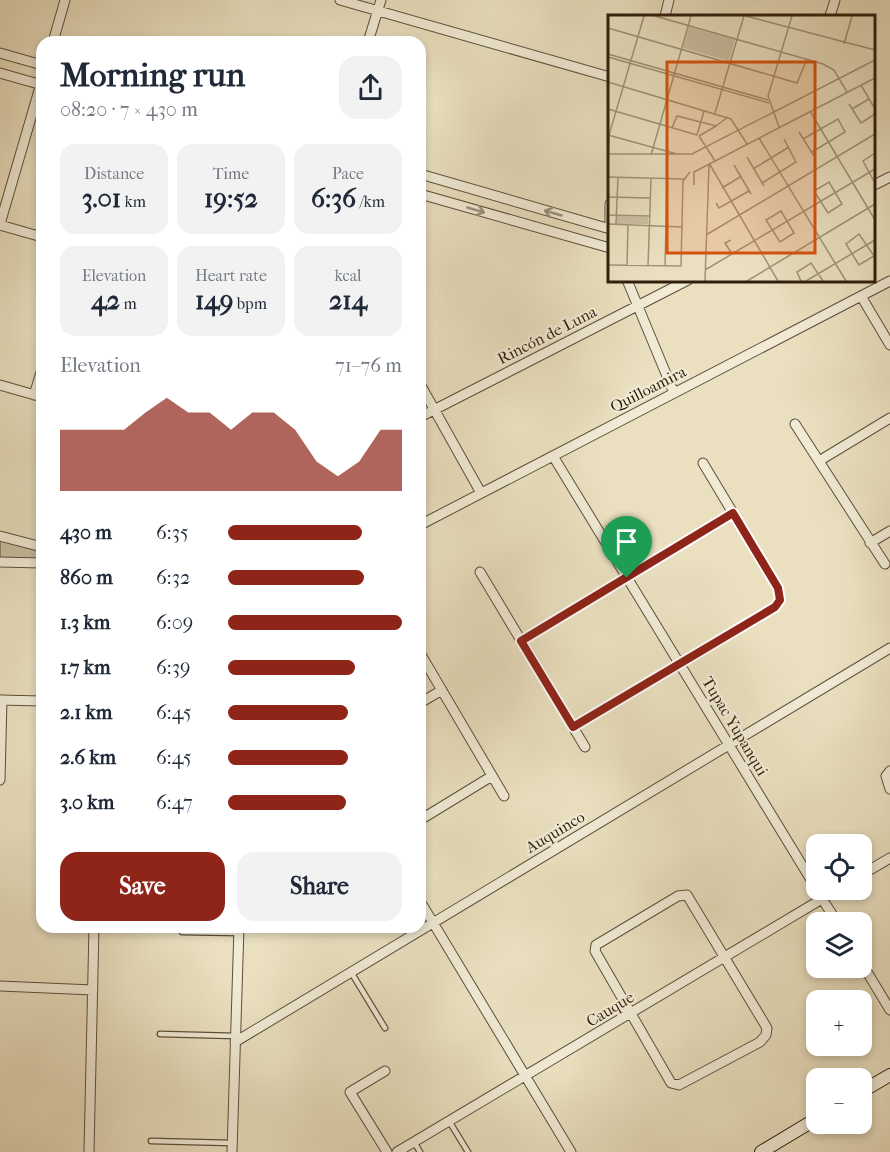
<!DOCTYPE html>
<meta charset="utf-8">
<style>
body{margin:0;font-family:"IM FELL French Canon",serif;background:#f2f2f3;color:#1f2937;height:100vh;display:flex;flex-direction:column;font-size:22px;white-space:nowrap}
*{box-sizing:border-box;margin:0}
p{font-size:20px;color:#747a83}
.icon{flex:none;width:33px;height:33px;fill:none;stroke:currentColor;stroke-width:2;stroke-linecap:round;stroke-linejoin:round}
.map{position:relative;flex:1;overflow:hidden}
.side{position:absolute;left:36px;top:36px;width:390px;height:897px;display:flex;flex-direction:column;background:#fff;border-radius:18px;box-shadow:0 3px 9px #0003}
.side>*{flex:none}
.fabs{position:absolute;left:806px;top:834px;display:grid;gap:12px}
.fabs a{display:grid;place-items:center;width:66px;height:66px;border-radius:12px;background:#fff;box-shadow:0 3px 9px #0003;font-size:30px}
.pin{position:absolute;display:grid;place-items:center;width:51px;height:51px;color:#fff;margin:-62px -26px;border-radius:50% 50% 50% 0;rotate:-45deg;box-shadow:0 0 6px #0007}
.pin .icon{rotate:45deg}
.round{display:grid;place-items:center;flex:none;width:63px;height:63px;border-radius:18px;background:#f2f2f3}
.headline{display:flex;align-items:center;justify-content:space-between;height:102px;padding:0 24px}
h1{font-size:33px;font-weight:700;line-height:45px}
.figures{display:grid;grid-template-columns:repeat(3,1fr);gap:9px;height:102px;padding:6px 24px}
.figures div{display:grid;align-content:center;border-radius:15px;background:#f2f2f3;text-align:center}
.figures b{font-size:26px;font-weight:700}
.figures small{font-size:16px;font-weight:400}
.figures p{font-size:16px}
.chart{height:168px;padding:12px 24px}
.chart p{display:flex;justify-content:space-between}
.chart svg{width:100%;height:108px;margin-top:6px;fill:#8f2418;opacity:.7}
.primary-button{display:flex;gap:12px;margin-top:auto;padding:12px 24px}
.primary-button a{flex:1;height:69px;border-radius:18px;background:#8f2418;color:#fff;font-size:24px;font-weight:700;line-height:69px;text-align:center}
.primary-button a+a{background:#f2f2f3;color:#1f2937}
ul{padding:0 24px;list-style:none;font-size:20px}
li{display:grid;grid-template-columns:96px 72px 1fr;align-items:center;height:45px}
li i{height:15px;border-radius:8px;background:#8f2418}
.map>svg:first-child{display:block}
</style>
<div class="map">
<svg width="890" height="1152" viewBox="0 0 890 1152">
<rect width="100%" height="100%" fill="#eae0c0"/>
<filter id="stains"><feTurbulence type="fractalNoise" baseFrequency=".00333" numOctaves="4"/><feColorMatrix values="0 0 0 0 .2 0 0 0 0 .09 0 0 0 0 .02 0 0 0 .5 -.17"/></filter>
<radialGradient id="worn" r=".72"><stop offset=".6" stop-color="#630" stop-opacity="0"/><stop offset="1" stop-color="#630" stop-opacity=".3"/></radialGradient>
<path fill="#cabfa2" stroke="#7d6e58" stroke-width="1.5" d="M0 540 42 551V562L0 560Z"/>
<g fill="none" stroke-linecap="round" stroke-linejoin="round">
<defs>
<path id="service" d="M182 932 239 933
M351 972 385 1028
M160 1034 236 1036
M449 1121 468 1152
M151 1141 232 1143
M414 1142 420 1152"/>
<path id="minor" d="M340 0 610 77
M665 16 669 0
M830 16 835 0
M53 42 65 0
M368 42 381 0
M0 53 42 65
M0 73 42 85
M420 174 610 229
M874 185 890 177
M420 194 610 248
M610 204V225
M0 224 42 80
M0 225 42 237
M627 280 674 393
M861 296 890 345
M420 384 481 493
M0 385 42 397
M34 395 42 369
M420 417 688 280
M795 424 885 564
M553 456 816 888
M819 461 890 418
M420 525 890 281
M0 536 42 547
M870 543 890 531
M0 562 42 563
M480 572 585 747
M521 641 733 513
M420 653 504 796
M0 700 42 701
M420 703 442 690
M573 727 775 607 780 600 778 588 703 463
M890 771 886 776 890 789
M0 780 2 700
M420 820 492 776
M861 875 890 858
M819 894 837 922
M687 895 767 1028 766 1035 760 1042 679 1085 671 1083 595 951 596 945 678 896Z
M420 901 571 1152
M861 962 890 1010
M0 986 93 990
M235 1042 890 648
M385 1071 350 1092 387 1152
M89 1152 94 927
M232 1152 239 927
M397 1152 837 890"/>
<path id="secondary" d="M861 1092 890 1075
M761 1152 816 1119"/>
</defs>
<use href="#service" stroke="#5e4e3a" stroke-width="7"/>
<use href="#minor" stroke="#5e4e3a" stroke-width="11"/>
<use href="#secondary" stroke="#301e0d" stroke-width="14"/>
<use href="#service" stroke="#f1ebd6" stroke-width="4.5"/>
<use href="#minor" stroke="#f1ebd6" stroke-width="9"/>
<use href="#secondary" stroke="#f1ebd6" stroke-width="12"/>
</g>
<defs><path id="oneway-shaft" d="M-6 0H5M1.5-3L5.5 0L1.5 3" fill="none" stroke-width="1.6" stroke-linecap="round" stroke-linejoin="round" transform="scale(1.5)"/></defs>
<g stroke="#9a8f7c">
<use href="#oneway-shaft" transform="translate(476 210) rotate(16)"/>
<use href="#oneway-shaft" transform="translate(553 213) rotate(-164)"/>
</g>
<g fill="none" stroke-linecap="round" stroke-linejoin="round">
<defs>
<path id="route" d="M733 513 778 588 780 600 775 607 573 727 521 641Z"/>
</defs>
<use href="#route" stroke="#fff" stroke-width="12"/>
<use href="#route" stroke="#8f2418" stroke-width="8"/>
</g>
<g text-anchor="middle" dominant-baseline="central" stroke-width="4.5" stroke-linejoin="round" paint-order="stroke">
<g font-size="16" fill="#301e0d" stroke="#f1ebd6">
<text transform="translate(547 335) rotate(-27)">Rincón de Luna</text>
<text transform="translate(648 389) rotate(-27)">Quilloamira</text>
<text transform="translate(735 726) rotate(59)">Tupac Yupanqui</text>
<text transform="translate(555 832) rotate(-31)">Auquinco</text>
<text transform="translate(610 1009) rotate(-31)">Cauque</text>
</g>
</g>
<g transform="translate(608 15)">
<rect width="267" height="267" fill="#eae0c0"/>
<path d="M81 12 127 25 121 46 75 33ZM9 201 40 202V209H9Z" fill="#cabfa2"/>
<path fill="none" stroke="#a09278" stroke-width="1.5" d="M47 1 215 49 226 55 239 77M138 1 267 35M0 13 189 68 199 44M236 29 244 1M0 39 160 85M0 42 161 88M0 67 123 104 139 129M253 70 267 94M241 89 253 108 267 99M0 94 89 120M244 94 261 84M202 96 267 205M107 98 136 1M171 112 160 81 184 1M64 113 69 101 108 111 120 102M191 117 206 141M0 120 69 139M89 120 96 96M91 121 107 146M91 121 108 111M151 123 238 266M195 124 230 104 237 117 204 137M267 138 255 146 267 168M0 139H84L267 45M43 140 83 1M139 142 156 171M101 148 170 266M0 150 1 120 36 1M126 150 143 179M145 154 181 132M0 162 76 164M221 167 234 189 220 198 206 176ZM154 168 188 147 176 124M86 170V157L267 63M114 173 132 162M0 182 42 183M108 188 111 193 141 176M173 196 186 218 172 227 158 205ZM0 200 41 201M0 209 74 212M8 209 10 162M251 219 266 241 251 250 238 229ZM98 220 267 119M123 225 117 228 124 239M0 250 73 251 75 166 82 157M19 250 20 210M40 251 43 163M57 251 59 163M97 255 267 154M97 266 101 150M139 266 267 189M193 266 189 257 203 248 215 266M198 266 267 225"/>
<path fill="#d6530c" fill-opacity="0.15" stroke="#d6530c" stroke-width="3" d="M59 47H207V238H59Z"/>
<rect width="267" height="267" fill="none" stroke="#301e0d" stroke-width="3"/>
</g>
<rect width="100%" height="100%" filter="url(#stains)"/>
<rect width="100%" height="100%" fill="url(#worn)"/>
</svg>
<div class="fabs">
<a><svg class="icon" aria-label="locate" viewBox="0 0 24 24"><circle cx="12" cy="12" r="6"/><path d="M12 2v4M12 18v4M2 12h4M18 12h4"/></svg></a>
<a><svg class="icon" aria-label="layers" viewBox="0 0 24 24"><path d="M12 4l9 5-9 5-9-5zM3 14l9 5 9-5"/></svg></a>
<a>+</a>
<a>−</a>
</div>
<div class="pin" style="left:627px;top:578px;background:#1e9e55"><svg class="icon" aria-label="arrive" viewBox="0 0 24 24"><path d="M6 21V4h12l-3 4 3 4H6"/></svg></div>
<section class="side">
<div class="headline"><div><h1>Morning run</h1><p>08:20 · 7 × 430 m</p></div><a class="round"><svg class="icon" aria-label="share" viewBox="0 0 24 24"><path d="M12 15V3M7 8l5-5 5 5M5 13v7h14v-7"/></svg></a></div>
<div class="figures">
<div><p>Distance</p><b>3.01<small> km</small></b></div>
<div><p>Time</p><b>19:52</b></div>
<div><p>Pace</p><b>6:36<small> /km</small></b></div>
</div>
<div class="figures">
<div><p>Elevation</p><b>42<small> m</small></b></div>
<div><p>Heart rate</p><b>149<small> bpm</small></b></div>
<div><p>kcal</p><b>214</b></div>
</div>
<div class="chart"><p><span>Elevation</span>71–76 m</p>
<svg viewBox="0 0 160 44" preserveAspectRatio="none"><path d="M0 44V19L10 19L20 19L30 19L40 12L50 6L60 12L70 12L80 19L90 12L100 12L110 19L120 32L130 38L140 32L150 19L160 19V44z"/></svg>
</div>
<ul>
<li><b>430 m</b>6:35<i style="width:77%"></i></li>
<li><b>860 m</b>6:32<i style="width:78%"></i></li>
<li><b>1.3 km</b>6:09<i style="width:100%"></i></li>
<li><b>1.7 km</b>6:39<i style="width:73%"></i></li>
<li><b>2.1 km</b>6:45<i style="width:69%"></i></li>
<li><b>2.6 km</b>6:45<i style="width:69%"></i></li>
<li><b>3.0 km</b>6:47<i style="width:68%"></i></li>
</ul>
<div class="primary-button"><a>Save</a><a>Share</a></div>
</section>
</div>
